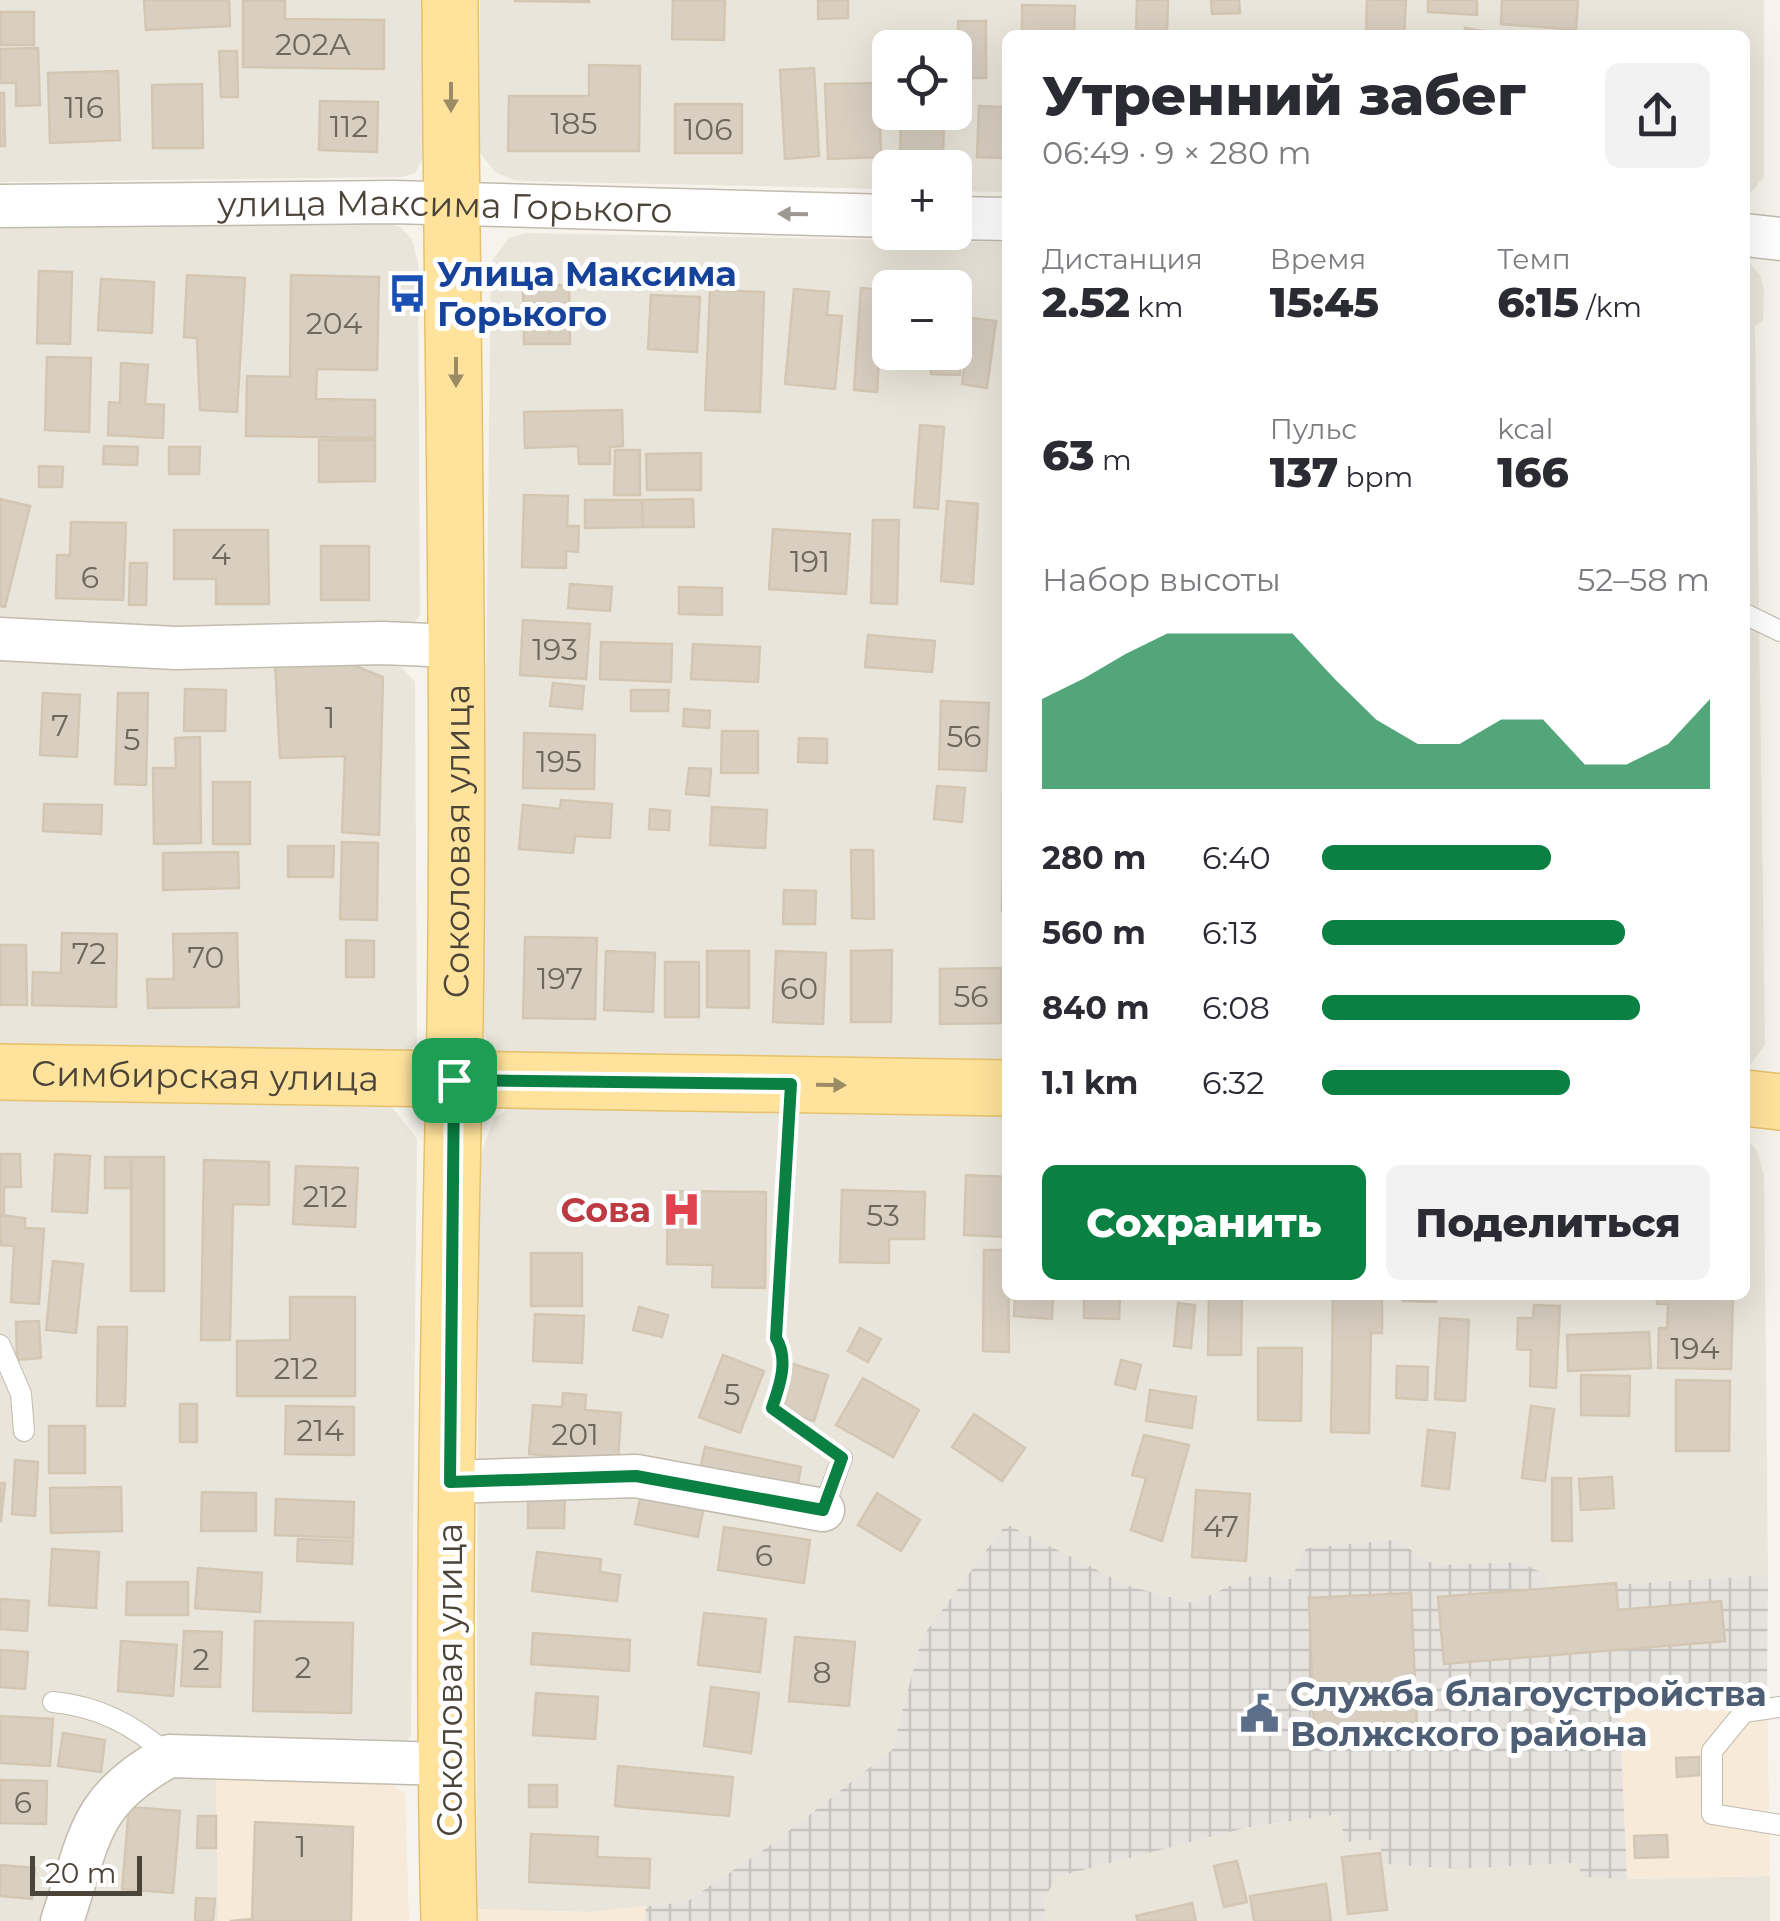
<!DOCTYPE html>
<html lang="ru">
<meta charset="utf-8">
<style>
body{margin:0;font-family:Montserrat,sans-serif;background:#f2f2f3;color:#2b2b33;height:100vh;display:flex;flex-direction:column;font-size:38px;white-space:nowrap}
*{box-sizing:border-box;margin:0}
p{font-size:32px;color:#7c7c81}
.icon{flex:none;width:55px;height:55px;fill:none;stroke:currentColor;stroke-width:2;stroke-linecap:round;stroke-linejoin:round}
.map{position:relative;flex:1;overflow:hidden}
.details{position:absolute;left:1002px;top:30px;width:748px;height:1270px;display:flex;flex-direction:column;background:#fff;border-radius:15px;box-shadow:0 10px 40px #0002}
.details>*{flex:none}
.fabs{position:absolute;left:872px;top:30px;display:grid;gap:20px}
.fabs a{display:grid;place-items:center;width:100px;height:100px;border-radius:15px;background:#fff;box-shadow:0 10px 40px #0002;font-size:50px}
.scale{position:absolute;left:30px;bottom:25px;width:112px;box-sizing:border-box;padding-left:10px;border:5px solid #4b4439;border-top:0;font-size:28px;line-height:35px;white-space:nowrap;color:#4b4439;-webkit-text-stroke:8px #fff;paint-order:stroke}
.pin{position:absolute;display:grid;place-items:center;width:85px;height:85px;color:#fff;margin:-42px;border-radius:20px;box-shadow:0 5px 15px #0006}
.round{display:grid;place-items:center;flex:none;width:105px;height:105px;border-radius:15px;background:#f2f2f3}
.summary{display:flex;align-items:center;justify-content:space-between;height:170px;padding:0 40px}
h1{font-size:55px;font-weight:800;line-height:75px}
.metrics{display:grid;grid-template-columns:repeat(3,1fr);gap:15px;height:170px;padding:10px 40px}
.metrics div{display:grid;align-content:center}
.metrics b{font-size:42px;font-weight:800}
.metrics small{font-size:28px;font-weight:400}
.metrics p{font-size:28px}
.chart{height:280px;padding:20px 40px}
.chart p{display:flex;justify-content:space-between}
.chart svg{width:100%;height:180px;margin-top:10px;fill:#0b8043;opacity:.7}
.cta{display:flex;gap:20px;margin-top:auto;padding:20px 40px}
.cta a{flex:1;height:115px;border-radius:15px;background:#0b8043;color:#fff;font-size:40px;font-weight:800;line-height:115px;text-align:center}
.cta a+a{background:#f2f2f3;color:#2b2b33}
ul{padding:0 40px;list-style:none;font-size:32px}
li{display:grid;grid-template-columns:160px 120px 1fr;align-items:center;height:75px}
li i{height:25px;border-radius:12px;background:#0b8043}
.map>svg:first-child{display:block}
</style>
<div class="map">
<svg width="1780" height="1921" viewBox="0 0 1780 1921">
<defs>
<pattern id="industrial-grid" width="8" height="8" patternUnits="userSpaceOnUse" patternTransform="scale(2.5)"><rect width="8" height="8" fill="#e6e2dd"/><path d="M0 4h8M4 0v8" fill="none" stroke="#c7c3be"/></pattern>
</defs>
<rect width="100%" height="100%" fill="#f6f3ec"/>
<path fill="#eae5da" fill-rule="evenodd" d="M0 0H421L423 158 415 173 402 177 0 182Z
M480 0H1764V177L1745 199V35H1008L1007 192 955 191V168H890V189L516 181 495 172 480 153ZM890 48H955V112H890Z
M380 221 400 227 412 239 418 263 420 616 410 628 171 633 0 625V224Z
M526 233 1007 242V1069L497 1053 488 1044 482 1025 491 262 509 238ZM890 288H955V352H890Z
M1745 258 1760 275 1764 291 1763 320 1755 326 1765 1045 1745 1072Z
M0 652 380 659 402 668 415 682 417 1045 400 1058 0 1050Z
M0 1099 392 1107 417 1139 411 1736 400 1747 168 1734 133 1759 51 1921H0Z
M511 1107 1007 1116 1008 1295H1745V1137L1757 1151 1764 1175 1768 1575 1544 1589 1520 1562 1435 1565 1395 1540 1291 1579 1253 1575 1193 1603 1129 1586 1006 1524 922 1637 892 1750 772 1844 686 1902 589 1912 476 1909 479 1160 494 1118Z
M216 1772 218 1921H71L107 1819 176 1774Z
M1342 1814 1379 1839 1383 1864 1457 1869 1576 1863 1627 1879 1770 1876V1921H1046L1044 1901 1056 1877 1245 1828Z"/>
<path fill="#f7ead8" d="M1767 1693 1770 1876 1627 1879 1619 1699Z
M216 1772 391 1785 405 1793 409 1921H218Z
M646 1906 645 1921H475L476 1909 589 1912Z"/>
<path fill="url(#industrial-grid)" d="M1006 1524 1129 1586 1193 1603 1253 1575 1291 1579 1306 1548 1395 1540 1435 1565 1520 1562 1546 1575 1545 1589 1768 1575 1767 1693 1619 1699 1627 1879 1584 1877 1576 1863 1457 1869 1383 1864 1379 1839 1344 1842 1341 1814 1245 1828 1056 1877 1044 1901 1046 1921H645L646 1906 686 1902 772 1844 892 1750 922 1637Z"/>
<path fill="#d8cfc1" stroke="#d3c7b4" stroke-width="2.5" d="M144 0H229L230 26 146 30Z
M243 0H285V19L384 20V69L243 67Z
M515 0H589V2L515 1Z
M673 0H725L724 40 672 39Z
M818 0H848V18L818 19Z
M1137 0H1168L1167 35H1136Z
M1211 0H1239L1240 13 1212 14Z
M1367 0H1406L1404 35H1366Z
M1428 0H1477V15L1428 12Z
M1502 0H1578L1576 30 1501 24Z
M1022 5 1075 6 1074 35H1022Z
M0 12H34V45H0Z
M958 21H986V78H959Z
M1465 28 1510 35H1464Z
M1729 31V35H1672V32Z
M38 48 40 105 16 106V83H0V49Z
M219 51H237L238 97H221Z
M589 65 640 66 639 151H508L509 96H589Z
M814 68 819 156 785 159 780 70Z
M118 71 120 140 50 143 48 73Z
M879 83 881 157 828 159 825 84Z
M202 84 203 148H153L152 85Z
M0 93H4L5 146H0Z
M320 101 378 102 377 152 319 150Z
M675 104H742V153H675Z
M979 106 1005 107 1003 158 977 157Z
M901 112H944L943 161 900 160Z
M39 271 72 272 70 344 37 343Z
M187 275 245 278 237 412 200 410 197 338 184 337Z
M291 275 379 277 377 370 317 369 316 399 375 400V438L246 436 247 376 290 377Z
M101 279 154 282 152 333 98 330Z
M523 285H569L570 344H524Z
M861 288 883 290 877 392 854 390Z
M794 289 829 292 827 315 842 316 835 389 785 384Z
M710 290 764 292 760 412 705 410Z
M651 295 700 297 697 352 648 349Z
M955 306 962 307 960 375 931 374V355L921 352H955Z
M971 318 996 321 987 388 962 384Z
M47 357 91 358 89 432 45 430Z
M121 363 148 365 145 404 164 405 163 438 108 435 109 402 120 403Z
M622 410 623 446 610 447V464H579L578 446 525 448 524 412Z
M920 425 944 427 938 509 914 507Z
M319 440H375V481L319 482Z
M104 446 138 447 137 465 103 464Z
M169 447H200L199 474H169Z
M615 450H640V495H614Z
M701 453V490H647L646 454Z
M39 466 63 467 62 487H39Z
M524 495 568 496 567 526H579L578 552 566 551V568L522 567Z
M0 499 30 506 5 607 0 606Z
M693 499 694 527H643L642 500Z
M585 500H642L643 527 585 528Z
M947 501 978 504 973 584 941 581Z
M873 520H899L897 604 871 603Z
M71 522 126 523 123 600 56 598 57 555H70Z
M773 529 850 534 846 594 769 589Z
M174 530H268L269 604H216V579H174Z
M321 546H369V600H321Z
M130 563H147L146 605H129Z
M570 584 612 587 610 611 568 608Z
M679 587 722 588V615L679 614Z
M523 620 590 624 586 679 520 675Z
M868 635 935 641 932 672 865 667Z
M601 642 672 644 671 682 600 679Z
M693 644 760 647 758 682 691 679Z
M275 664 353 665 383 677 379 835 342 832 345 756 280 758Z
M553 683 584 686 582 709 550 706Z
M185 689 226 690 225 731H184Z
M631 690H669L668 711H631Z
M43 693 80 695 77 757 40 755Z
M118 693H148L146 785 115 784Z
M941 701 989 703 986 771 939 769Z
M684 709 710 711 709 728 683 726Z
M1005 727H1008V782H1006Z
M722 731H758V773H721Z
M524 733 595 735 594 789 523 788Z
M200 737 201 843 154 844 153 768H176L175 738Z
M799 738 827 739V763L798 762Z
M689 768 711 769 709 796 686 794Z
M213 782H250V844H213Z
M937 786 965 788 962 822 934 819Z
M1003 793H1008V867L1003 866Z
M561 800 612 804 610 838 575 836 573 853 519 849 523 805 560 809Z
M44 804 102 805 101 834 43 831Z
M712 807 767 810 765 848 710 845Z
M650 809 670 811 669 830 649 829Z
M342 842 378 843 377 920 340 919Z
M288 846H334L333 877H288Z
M851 850H873L874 919 852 918Z
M238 852 239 888 163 890V853Z
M1003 866 1008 867V911H1002Z
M784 890 816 891 815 924H783Z
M62 933 117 934 116 1007 32 1005 33 972 61 973Z
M237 933 239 1007 148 1008 147 979H174L173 934Z
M525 937 597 938 595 1019 523 1018Z
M346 940 374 941V977H346Z
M0 945H26L27 1005H0Z
M1006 949H1008V1024H1005Z
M892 950 891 1022H851V951Z
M606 951 655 953 653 1012 604 1010Z
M707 951H749V1008L707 1007Z
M776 951 826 953 823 1024 773 1022Z
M665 962H699V1017H665Z
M1001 968V1023L940 1024V969Z
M0 1154H20L21 1187H4V1215H0Z
M55 1154 90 1156 87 1213 52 1211Z
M105 1157H131L132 1188H105Z
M131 1157H164V1291H131Z
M204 1160 269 1162V1205L233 1204 230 1340H201Z
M296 1166 358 1168 355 1227 293 1224Z
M966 1175 1008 1177V1237L964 1235Z
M842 1190 925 1192 924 1239H889V1263L840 1262Z
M668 1191 766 1192 765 1288 712 1287 713 1265 667 1264Z
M0 1215 25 1218V1228L44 1229 39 1304 11 1302 14 1246 1 1245Z
M984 1250H1008L1009 1352 983 1351Z
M531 1253H582V1306H531Z
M53 1261 83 1264 76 1333 46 1330Z
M1015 1295H1053L1052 1319 1014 1316Z
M1084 1295H1120L1119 1319 1084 1318Z
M1209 1295H1242L1241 1355H1208Z
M1333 1295H1382V1333H1371L1369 1433 1331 1432Z
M1403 1295H1436V1302L1403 1301Z
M1657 1295H1733L1731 1369 1658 1368 1659 1328H1667L1668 1304H1657Z
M290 1297H355V1396H237V1341L290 1340Z
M1178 1303 1195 1305 1191 1348 1174 1346Z
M1534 1305 1560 1306 1556 1388 1530 1386 1531 1350 1517 1349 1518 1318H1533Z
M639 1307 668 1315 662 1337 633 1330Z
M535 1314 584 1316 582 1363 533 1361Z
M1440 1318 1469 1320 1465 1401 1435 1399Z
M39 1321 41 1358 17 1360 16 1322Z
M98 1327H127L125 1406H97Z
M860 1328 881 1339 868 1362 848 1351Z
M1649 1332 1651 1368 1568 1371 1567 1335Z
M1258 1348H1302L1301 1421 1258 1420Z
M723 1355 764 1371 740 1433 699 1417Z
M1121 1360 1141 1365 1135 1389 1115 1384Z
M793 1364 828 1375 814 1421 779 1410Z
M1397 1366 1428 1367 1427 1400 1396 1398Z
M1581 1375 1630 1376 1629 1416 1581 1415Z
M863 1378 919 1410 893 1457 836 1425Z
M1676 1380 1730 1381 1729 1451H1676Z
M1150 1390 1196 1397 1192 1428 1146 1421Z
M563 1393 586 1395 585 1410 621 1413 618 1461 529 1454 533 1405 562 1407Z
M180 1404H197V1442H180Z
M286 1406 354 1407V1455L285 1454Z
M1531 1406 1554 1409 1545 1481 1522 1478Z
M974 1414 1025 1448 1002 1481 952 1447Z
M49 1426H85V1473H49Z
M1428 1430 1455 1433 1449 1489 1422 1486Z
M1144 1435 1189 1445 1162 1541 1131 1530 1146 1478 1132 1475Z
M705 1447 801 1467 796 1494 699 1474Z
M15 1460 38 1462 35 1516 12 1514Z
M1612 1477 1614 1508 1581 1510 1579 1479Z
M1552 1478H1571L1572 1541H1552Z
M0 1483H5L1 1521H0Z
M643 1483 706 1495 698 1537 635 1524Z
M121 1487 122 1531 51 1533 50 1488Z
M1196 1490 1250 1494 1246 1561 1192 1557Z
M202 1492 256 1493V1531H201Z
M877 1493 920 1520 901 1551 858 1525Z
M528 1494 565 1495 564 1528H528Z
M276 1499 354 1502 353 1538 275 1535Z
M724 1527 810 1540 804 1583 718 1570Z
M298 1539 353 1541 352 1564 297 1561Z
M52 1549 99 1552 96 1608 49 1605Z
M537 1552 601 1559 600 1572 620 1575 617 1601 532 1591Z
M198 1568 262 1573 260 1612 195 1608Z
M127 1582H188V1615H126Z
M1616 1583 1618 1610 1721 1601 1725 1641 1444 1664 1438 1597Z
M1411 1593 1417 1726 1314 1730 1309 1598Z
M0 1599 29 1601 27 1631 0 1629Z
M704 1613 766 1619 760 1672 698 1665Z
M255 1621 353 1623 351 1713 253 1711Z
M184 1631 222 1632 220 1687 181 1686Z
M533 1633 630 1640 629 1671 531 1664Z
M795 1637 855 1642 849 1706 789 1701Z
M121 1641 177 1645 173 1696 118 1691Z
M0 1650 28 1652 25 1689 0 1687Z
M711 1687 759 1693 751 1753 704 1746Z
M536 1693 598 1697 595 1739 533 1735Z
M0 1716 53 1719 50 1766 0 1763Z
M63 1733 105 1740 101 1772 58 1766Z
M1699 1757V1775L1677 1777 1676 1758Z
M618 1766 733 1777 729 1816 615 1806Z
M0 1780 47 1781 46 1824 0 1823Z
M529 1785H557V1807H529Z
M129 1807 180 1811 173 1893 122 1889Z
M198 1816H216V1848H197Z
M255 1822 353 1827 351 1921H230L252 1919Z
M531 1834 598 1837 597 1857 650 1859 649 1888 529 1882Z
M1667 1835 1668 1857 1635 1858 1634 1836Z
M1380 1853 1387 1910 1348 1914 1342 1857Z
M1237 1861 1247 1902 1224 1907 1214 1866Z
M0 1865 35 1868 32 1899 0 1896Z
M1326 1884 1331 1921H1254L1250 1896Z
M196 1898 215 1899 213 1921H195Z
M1192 1903 1196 1921H1138L1136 1916Z"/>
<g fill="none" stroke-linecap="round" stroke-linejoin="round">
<defs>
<path id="lane" d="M1745 614 1780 631
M0 1345 21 1394 24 1431
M823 1510 842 1458
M53 1702C98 1706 135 1725 169 1756
M1780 1707 1744 1712 1712 1751V1814L1780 1825"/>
<g id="street">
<path id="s1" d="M0 206 393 202 890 216"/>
<path d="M955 218 1008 219"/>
<path d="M1745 235 1780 239"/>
<path d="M0 639 176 648 382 643 454 646"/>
<path d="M450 1482 636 1476 823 1510"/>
<path d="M62 1921C90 1840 86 1801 169 1756L445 1764"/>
</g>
<g id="primary">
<path id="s2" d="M0 1072 1008 1088"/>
<path d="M1745 1098 1780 1102"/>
<path id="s3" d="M449 1921C442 1642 448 1361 454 1081 461 721 452 360 450 0"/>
</g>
</defs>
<use href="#lane" stroke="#c2bbae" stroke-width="22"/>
<use href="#street" stroke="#c2bbae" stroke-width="45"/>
<use href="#primary" stroke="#e6c16a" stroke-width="58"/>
<path stroke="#c4b79f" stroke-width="6" stroke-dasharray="5 5" stroke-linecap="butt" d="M788 1130 776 1337C789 1359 780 1385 772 1408L821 1443"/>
<use href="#lane" stroke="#fff" stroke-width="20"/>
<use href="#street" stroke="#fff" stroke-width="42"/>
<use href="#primary" stroke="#ffe39c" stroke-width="55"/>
</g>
<defs><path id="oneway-solid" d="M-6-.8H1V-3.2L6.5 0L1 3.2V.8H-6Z" transform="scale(2.5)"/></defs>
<g fill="#9c8c66">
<use href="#oneway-solid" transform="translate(451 97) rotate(90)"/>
<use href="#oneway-solid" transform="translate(456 372) rotate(90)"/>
<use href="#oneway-solid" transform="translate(831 1085) rotate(1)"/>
</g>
<use fill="#9c9892" href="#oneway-solid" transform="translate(793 214) rotate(-179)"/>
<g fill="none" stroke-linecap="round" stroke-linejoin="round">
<defs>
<path id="route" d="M454 1080 791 1084 776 1338C789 1359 780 1385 772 1408L842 1458 823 1510 636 1476 450 1482Z"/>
</defs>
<use href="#route" stroke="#fff" stroke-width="20"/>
<use href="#route" stroke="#0b8043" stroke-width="12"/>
</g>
<defs>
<symbol id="bus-bare" viewBox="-9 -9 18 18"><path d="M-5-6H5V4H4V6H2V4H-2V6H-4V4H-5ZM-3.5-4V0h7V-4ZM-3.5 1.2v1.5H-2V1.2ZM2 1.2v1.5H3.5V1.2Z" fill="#1a4fb4" stroke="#fff" stroke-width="2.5" paint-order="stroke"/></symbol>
<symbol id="hospital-bare" viewBox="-9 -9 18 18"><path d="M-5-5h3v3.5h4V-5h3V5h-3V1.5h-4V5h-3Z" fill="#e0444e" stroke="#fff" stroke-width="2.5" paint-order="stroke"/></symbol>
<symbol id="civic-bare" viewBox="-9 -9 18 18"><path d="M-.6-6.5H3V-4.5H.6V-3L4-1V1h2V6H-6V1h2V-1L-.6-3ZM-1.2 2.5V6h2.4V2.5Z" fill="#5c6f8a" stroke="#fff" stroke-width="2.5" paint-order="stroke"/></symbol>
</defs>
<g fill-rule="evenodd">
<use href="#bus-bare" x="380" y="266" width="55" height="55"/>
<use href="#hospital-bare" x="654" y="1182" width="55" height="55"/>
<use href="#civic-bare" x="1232" y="1686" width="55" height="55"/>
</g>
<g text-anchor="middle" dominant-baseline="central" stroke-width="10" stroke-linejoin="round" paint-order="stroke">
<g font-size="30" fill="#6e675b">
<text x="313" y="44">202А</text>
<text x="84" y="107">116</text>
<text x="574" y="123">185</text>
<text x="349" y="126">112</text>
<text x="708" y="129">106</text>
<text x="334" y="323">204</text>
<text x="221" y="554">4</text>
<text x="810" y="561">191</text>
<text x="90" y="577">6</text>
<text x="555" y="649">193</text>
<text x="330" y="717">1</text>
<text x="60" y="725">7</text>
<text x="964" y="736">56</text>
<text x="132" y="739">5</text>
<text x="559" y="761">195</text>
<text x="89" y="953">72</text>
<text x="206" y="957">70</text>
<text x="560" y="978">197</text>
<text x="799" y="988">60</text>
<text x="971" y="996">56</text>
<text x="325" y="1196">212</text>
<text x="883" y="1215">53</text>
<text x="1695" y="1348">194</text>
<text x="296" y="1368">212</text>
<text x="732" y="1394">5</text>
<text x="320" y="1430">214</text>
<text x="575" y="1434">201</text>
<text x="1221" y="1526">47</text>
<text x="764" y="1555">6</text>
<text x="201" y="1659">2</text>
<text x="303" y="1667">2</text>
<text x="822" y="1672">8</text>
<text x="23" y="1802">6</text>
<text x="301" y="1846">1</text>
</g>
<g font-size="35" fill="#4b4439" stroke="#fff">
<text stroke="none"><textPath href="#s1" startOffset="445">улица Максима Горького</textPath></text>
<text stroke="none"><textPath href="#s3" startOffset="1080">Соколовая улица</textPath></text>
<text stroke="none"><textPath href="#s2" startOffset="205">Симбирская улица</textPath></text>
<text transform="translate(449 1680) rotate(-90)">Соколовая улица</text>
</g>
<g font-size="35" font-weight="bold" fill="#164399" stroke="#fff" text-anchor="start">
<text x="437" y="273">Улица Максима<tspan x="437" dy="40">Горького</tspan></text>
</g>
<g font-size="35" font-weight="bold" fill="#be3a42" stroke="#fff" text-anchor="end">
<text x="651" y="1209">Сова</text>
</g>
<g font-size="35" font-weight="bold" fill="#4e5e75" stroke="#fff" text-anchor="start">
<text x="1290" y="1693">Служба благоустройства<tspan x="1290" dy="40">Волжского района</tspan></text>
</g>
</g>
</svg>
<div class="fabs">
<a><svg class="icon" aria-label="locate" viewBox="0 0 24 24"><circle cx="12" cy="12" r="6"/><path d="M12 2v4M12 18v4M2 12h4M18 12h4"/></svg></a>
<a>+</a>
<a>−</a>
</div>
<div class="scale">20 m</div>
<div class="pin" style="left:454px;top:1080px;background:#1e9e55"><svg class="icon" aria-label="arrive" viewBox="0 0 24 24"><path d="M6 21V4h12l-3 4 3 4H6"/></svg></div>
<section class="details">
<div class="summary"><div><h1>Утренний забег</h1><p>06:49 · 9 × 280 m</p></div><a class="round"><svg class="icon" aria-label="share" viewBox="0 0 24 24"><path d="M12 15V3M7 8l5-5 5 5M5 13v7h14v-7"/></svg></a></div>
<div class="metrics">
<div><p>Дистанция</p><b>2.52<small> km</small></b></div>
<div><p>Время</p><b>15:45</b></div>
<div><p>Темп</p><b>6:15<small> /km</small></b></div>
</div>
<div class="metrics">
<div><b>63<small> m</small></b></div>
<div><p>Пульс</p><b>137<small> bpm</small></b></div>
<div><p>kcal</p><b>166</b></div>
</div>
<div class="chart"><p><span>Набор высоты</span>52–58 m</p>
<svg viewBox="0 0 160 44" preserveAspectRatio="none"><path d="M0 44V22L10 17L20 11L30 6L40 6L50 6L60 6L70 17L80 27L90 33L100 33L110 27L120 27L130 38L140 38L150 33L160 22V44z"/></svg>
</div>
<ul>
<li><b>280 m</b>6:40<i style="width:59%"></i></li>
<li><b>560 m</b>6:13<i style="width:78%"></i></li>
<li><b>840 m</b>6:08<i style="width:82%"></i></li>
<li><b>1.1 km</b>6:32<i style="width:64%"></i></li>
</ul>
<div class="cta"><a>Сохранить</a><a>Поделиться</a></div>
</section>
</div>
